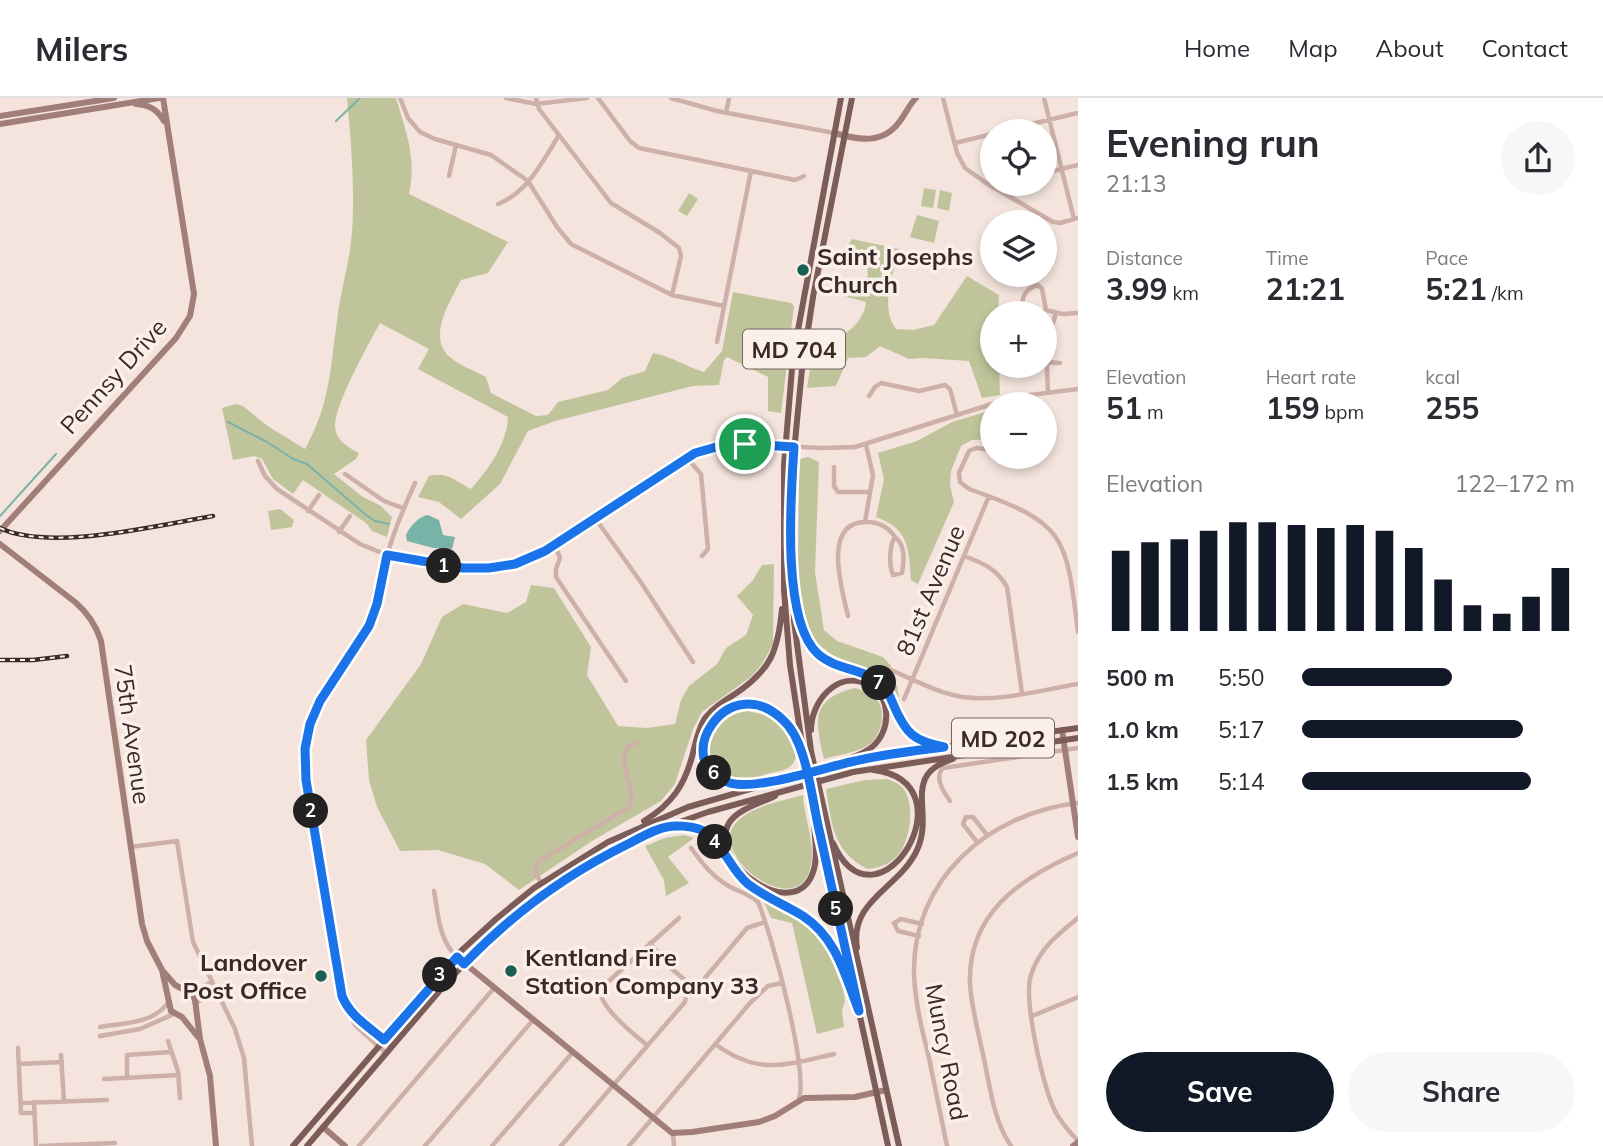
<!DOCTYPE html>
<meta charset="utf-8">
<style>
body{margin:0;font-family:Mulish,sans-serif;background:#f7f7f7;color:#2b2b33;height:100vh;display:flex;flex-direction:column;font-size:26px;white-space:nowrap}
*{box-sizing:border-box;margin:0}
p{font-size:23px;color:#7c7c81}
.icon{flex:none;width:38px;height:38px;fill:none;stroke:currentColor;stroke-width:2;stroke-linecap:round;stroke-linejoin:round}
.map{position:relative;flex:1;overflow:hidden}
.panel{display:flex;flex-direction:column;background:#fff;width:525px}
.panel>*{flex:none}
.controls{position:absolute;left:980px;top:21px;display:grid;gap:14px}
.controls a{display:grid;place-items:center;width:77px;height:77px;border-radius:50%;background:#fff;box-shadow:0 4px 10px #0003;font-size:35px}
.pin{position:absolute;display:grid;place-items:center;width:60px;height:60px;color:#fff;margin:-30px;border:4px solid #fff;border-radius:50%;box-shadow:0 2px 7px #0007}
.km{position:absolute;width:35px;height:35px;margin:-18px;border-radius:50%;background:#222;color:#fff;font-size:19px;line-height:35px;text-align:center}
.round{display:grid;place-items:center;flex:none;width:74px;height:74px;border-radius:37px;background:#f7f7f7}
.summary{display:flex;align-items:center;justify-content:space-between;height:119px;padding:0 28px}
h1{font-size:38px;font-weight:700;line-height:52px}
.figures{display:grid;grid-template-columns:repeat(3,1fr);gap:10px;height:119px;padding:7px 28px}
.figures div{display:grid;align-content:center}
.figures b{font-size:30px;font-weight:700}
.figures small{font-size:19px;font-weight:400}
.figures p{font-size:19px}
.chart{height:196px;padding:14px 28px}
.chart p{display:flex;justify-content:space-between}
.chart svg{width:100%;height:126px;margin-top:7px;stroke:#111827;stroke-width:6}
.button{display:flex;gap:14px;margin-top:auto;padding:14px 28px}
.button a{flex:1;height:80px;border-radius:42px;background:#111827;color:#fff;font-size:28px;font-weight:700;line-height:80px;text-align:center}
.button a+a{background:#f7f7f7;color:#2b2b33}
ul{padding:0 28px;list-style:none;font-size:23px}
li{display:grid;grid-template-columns:112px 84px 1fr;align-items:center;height:52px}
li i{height:18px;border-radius:9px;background:#111827}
header{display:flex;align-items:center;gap:42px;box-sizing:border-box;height:98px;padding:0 35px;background:#fff;border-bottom:2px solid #e1e1e2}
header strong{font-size:33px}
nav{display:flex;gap:38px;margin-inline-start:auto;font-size:24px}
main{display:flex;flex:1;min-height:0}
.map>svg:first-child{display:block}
</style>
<header>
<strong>Milers</strong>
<nav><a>Home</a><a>Map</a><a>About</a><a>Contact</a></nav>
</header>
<main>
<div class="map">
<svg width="1078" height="1048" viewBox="0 0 1078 1048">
<rect width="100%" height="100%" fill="#f4e4dd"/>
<path fill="#c0c49b" d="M347 0H396C406 34 417 60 409 96L508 144 488 175 461 182C450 204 426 240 451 260 460 268 476 273 486 279L491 295 536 318 548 317 558 304 608 292 622 280 645 273 653 255C671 258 686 269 704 274L722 253 733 194 791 205 794 208 781 315 768 313V279L727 259 724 262 719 287 693 288 555 323 528 333 500 386 461 421 439 404 418 399 429 378C446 373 456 383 471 391 488 372 507 346 508 319L418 271 429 251 380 225C368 247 336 304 335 327 335 342 348 349 359 355L356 361 334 376 363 399 381 408 392 419 387 439 372 433 366 425 303 382 293 396 273 381 262 361 254 358 233 362 222 310 236 306 243 308 269 329 305 351C330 306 330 272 337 223 340 196 348 170 351 144 356 100 351 44 347 0Z
M924 90 936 92 933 110 921 108Z
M940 92 952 95 949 113 937 110Z
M689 95 698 101 687 118 678 113Z
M917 117 939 123 934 145 910 139Z
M852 141 899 151C894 176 879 209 896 231L913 232 934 227 967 178 999 197 998 215H992V268H999L1000 297 982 300 969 263 923 260 909 261 880 248 866 259 848 260 836 288 807 290 815 240C822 239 832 241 839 238 853 233 865 218 866 204L839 197 841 190 867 184C870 163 863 159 849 146Z
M992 312V341L972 342 961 348 951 373 950 387 954 404 918 486 911 482C909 452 909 430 876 419L884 381 878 355 917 343 952 324Z
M808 359 819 364 815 474 824 532 837 543 883 559 891 568 889 576 897 588 899 599 896 600 885 584 872 575 834 558 815 544 801 521 798 468 799 375 800 361Z
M280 411 294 422 292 429 271 432 268 413Z
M774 466 773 546 762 566 752 578 702 614 693 631 675 686 661 703 592 743 519 792 485 766 438 752 400 753 377 709 369 682 366 642 421 566 442 519 463 506 507 515 526 504 531 487 554 490 591 549 587 577 618 628 647 630 675 626 681 602 689 588 717 566 726 550 746 537 753 517 737 498 753 482 762 467Z
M855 590C864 593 873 595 878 603 887 617 880 640 867 648 854 655 837 657 824 661 815 623 810 601 855 590Z
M747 613C757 615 765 616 773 621 787 629 807 658 788 670 783 673 773 674 767 676 757 679 745 683 735 681 691 674 707 617 747 613Z
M887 681C894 684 901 686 905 693 915 710 910 744 897 758 889 767 878 770 867 771 832 752 832 726 826 691L865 682Z
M803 697C804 722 819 753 808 777 788 818 710 756 735 726 750 708 782 703 803 697Z
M684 737 694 740 668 759 689 785 666 798 664 782 645 748 665 740Z
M764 804 803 825 819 837 832 863 843 891 845 903 842 912 844 929 817 936 792 825 771 820Z"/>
<path fill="#79b3a8" d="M428 417 439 422 443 437 455 439 452 451 433 450 407 443 406 437C409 429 419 418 428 417Z"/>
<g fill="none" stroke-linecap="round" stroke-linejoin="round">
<path stroke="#79b3a8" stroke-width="2" d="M336 23 360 0
M228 324 267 344 293 361 307 366 366 417 375 423 389 426
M0 418 56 356"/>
<path stroke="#cdb0a7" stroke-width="4.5" d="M400 0 408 20 420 34 435 41 491 57 528 83 557 129 571 146 672 197 724 208
M506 0 536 6 587 0
M536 0 539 11 611 105 660 135 679 150 681 158 672 197
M598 0 630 43 639 50 795 82 804 78
M671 0 717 13 834 35
M943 0 957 55 965 70 986 85 1053 124 1060 125 1078 120
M1044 0 1074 121
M726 15 729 0
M1002 33 1078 15
M955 45 992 36
M1045 75 1078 67
M449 78 456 47
M993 88 1003 86
M498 106C527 95 543 63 559 37
M1046 212 1062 216 1078 215
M1027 215C1017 204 1025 190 1038 187L1042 191 1046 212 1041 215
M717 244 751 73
M1045 264 1060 265
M1048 294 1046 249 1056 215
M869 298 875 289 881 285 919 293 945 287 950 291 957 317
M993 306 1022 298 1078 291
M992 352 976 350 969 353 959 375 960 384 969 391C1065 425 1066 435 1078 534
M687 360 701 376 708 451 702 458
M258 363 265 378 277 391 360 446 387 457 416 463 463 470H489L515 466 545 453 679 364 704 352 725 347 745 346 822 350 855 349 992 306
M834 369V388L838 394H870
M345 376 384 403 403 410
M308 413 319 397
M595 420 640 483 693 564
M865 424 873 377 866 347
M339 434 350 418
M895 439C906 448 904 463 902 475L893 477C889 468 889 447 895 439Z
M555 447 560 460 556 471V479L626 583
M964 458C983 465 997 471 1007 489L1022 595
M848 518C842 492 821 423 867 424 879 424 889 430 895 439
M891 572C914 582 938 595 963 599 1000 604 1041 592 1078 586
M904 601 989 398
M950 703C943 693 934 679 943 670L1078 650
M977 744 963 726 966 719H973L987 737
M130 749 177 743 193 844 235 931 244 960 252 1048
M691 750C702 765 712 778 727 787 738 794 748 795 758 804 772 837 808 970 799 1001
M541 785 535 773 539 763 629 709C638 689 616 667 628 648L637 645
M434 793C438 815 439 843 457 859
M1078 820C1058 836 1039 851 1031 877 1023 902 1043 988 1055 1013 1061 1025 1070 1034 1078 1043
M919 838 898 833 894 825 901 821 922 826
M705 880 747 830 765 824
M189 894 212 884
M196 905 216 892
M353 917 361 921 392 948
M1032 918 1078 899
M100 929C124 925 152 926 168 905
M100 938 140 931 174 916
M168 943 178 973 180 1000
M715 946C759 978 785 967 834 956
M647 947C633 936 599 908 600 891L679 820
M18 950 21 1015H35
M386 955 355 927 342 898 306 682C296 606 346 584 371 523 379 501 382 478 388 455 394 431 405 408 415 385
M61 957 64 1003
M19 966 62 964
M127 980V957L171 954
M104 981 179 977
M34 1004 36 1048
M21 1005 107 1002
M673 1035 674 1048
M41 1048 115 1045
M359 1048 494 890
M425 1048 533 922
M492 1048 573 954
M561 1048 685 904 687 891 685 882 672 871 650 845
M629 1048 750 905 768 888 782 885
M947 1048C941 1019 935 989 929 960 922 932 915 904 914 876 912 781 989 715 1078 705
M1011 1048C994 1024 990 989 984 961 979 937 972 912 970 887 967 816 1020 780 1078 755"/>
<path stroke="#a17e78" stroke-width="6" d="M136 6C149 7 157 11 164 23
M0 18 114 0
M0 26 159 0
M834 35C859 42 883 47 900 23 906 15 909 7 916 0
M0 433 176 240 190 218 194 196 163 0
M0 446 75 504C88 515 96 527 101 543L142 826 147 843 162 872 175 887 192 896 195 902 200 941 210 978 216 1048
M1062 632 1078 739
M457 859 672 1035 692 1034 759 1024 775 1018 804 1000 855 999 886 992
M162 872 171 913 182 919 198 939
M323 1029 345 1048
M1073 1048 1078 1044"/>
<path stroke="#7c5c58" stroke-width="6" d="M841 0 793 259 784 367V492L790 567 804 659 888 1048
M852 0 813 199 802 271 792 375 794 523 811 653 899 1048
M797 512C803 546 821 562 853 573 863 576 874 579 882 587 908 613 889 637 939 647
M811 632C811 603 838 571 869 587 892 600 891 633 872 649 865 655 856 658 848 661
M765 683C754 685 742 688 732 686 680 675 705 593 762 609 780 614 792 630 799 647
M775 698C761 705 738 711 729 725 706 765 798 830 814 771 818 757 815 741 814 727
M644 723C672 706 685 687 693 655 696 643 698 631 705 620 713 610 724 603 735 596 771 572 778 553 782 511
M673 728C726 730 713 756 747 784 759 795 775 802 789 810 822 828 839 854 850 889
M833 745C877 843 975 684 873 672
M857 850C849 802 900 790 917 752 935 713 900 677 953 661
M293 1048 462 852 496 821 534 790 608 744 688 709 830 668 878 658 1078 630
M307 1048 448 883 482 848 541 798 614 753 660 731 708 714 853 674 1078 640"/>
<defs>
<path id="rail" d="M0 430C50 454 158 427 213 418
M0 562H33L67 558"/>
</defs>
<use href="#rail" stroke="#392a28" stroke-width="4.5"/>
<use href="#rail" stroke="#fbefe9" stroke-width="2" stroke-dasharray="5" stroke-linecap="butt"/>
</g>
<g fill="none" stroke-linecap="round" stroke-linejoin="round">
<defs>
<path id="route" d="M745 346 720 348 695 355 545 453 515 466 489 470H463L387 457 377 506 369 528 320 603 310 626 305 651 306 682 342 898C350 918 368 928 384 942L457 859 464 866C511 817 567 776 628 746 640 740 654 731 667 729 675 727 690 728 699 731 721 739 729 771 748 786 765 799 785 807 803 818 837 840 845 878 859 913 846 854 833 795 820 736 814 711 811 683 803 658 799 645 793 631 783 622 727 568 667 667 730 685 757 693 825 669 855 663 884 656 914 653 944 649 914 643 906 636 894 608 891 601 889 595 884 589 867 570 837 573 818 556 781 523 791 397 794 349L745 346"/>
</defs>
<use href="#route" stroke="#fff" stroke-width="14"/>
<use href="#route" stroke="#1a73e8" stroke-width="9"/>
</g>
<g fill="#1b5e53" stroke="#fbefe9" stroke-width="2.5">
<circle cx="803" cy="172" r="7"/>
<circle cx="511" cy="873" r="7"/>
<circle cx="321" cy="878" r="7"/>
</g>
<g text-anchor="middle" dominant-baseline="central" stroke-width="7" stroke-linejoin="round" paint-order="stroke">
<g fill="#fbefe9" stroke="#736562" stroke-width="2">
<rect x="743" y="231.5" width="102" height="39" rx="5"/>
<rect x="952" y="620.5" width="102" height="39" rx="5"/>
</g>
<g font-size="23" font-weight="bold" fill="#392a28">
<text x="794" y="251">MD 704</text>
<text x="1003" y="640">MD 202</text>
</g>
<g font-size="24" font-weight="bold" fill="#392a28" stroke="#fbefe9" text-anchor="start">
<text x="817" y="158">Saint Josephs<tspan x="817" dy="28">Church</tspan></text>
<text x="525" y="859">Kentland Fire<tspan x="525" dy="28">Station Company 33</tspan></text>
<text x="307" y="864" text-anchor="end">Landover<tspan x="307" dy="28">Post Office</tspan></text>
</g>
<g font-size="24" fill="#392a28" stroke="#fbefe9">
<text transform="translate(113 278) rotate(-48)">Pennsy Drive</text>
<text transform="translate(930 492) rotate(-67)">81st Avenue</text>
<text transform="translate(133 636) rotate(82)">75th Avenue</text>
<text transform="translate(947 954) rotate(79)">Muncy Road</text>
</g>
</g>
</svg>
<div class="controls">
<a><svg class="icon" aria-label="locate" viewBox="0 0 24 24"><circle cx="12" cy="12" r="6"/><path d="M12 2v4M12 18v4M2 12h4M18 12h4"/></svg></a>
<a><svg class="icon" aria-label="layers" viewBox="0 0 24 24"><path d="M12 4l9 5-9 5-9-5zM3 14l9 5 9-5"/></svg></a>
<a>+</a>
<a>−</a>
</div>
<div class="pin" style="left:745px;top:346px;background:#1e9e55"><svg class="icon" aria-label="arrive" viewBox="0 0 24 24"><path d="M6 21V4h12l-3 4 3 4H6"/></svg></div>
<b class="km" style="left:444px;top:468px">1</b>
<b class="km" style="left:311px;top:713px">2</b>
<b class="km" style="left:440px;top:877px">3</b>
<b class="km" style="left:715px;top:744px">4</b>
<b class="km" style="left:836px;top:811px">5</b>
<b class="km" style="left:714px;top:675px">6</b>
<b class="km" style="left:879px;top:585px">7</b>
</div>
<section class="panel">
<div class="summary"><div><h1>Evening run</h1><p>21:13</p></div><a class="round"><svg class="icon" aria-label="share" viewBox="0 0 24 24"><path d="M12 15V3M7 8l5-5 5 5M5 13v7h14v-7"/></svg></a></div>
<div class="figures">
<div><p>Distance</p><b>3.99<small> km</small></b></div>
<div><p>Time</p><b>21:21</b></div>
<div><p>Pace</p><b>5:21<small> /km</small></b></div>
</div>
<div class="figures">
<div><p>Elevation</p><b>51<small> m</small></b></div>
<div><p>Heart rate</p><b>159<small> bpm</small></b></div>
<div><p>kcal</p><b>255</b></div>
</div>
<div class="chart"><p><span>Elevation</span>122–172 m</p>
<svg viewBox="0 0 160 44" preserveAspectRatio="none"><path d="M5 44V16M15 44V13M25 44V12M35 44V9M45 44V6M55 44V6M65 44V7M75 44V8M85 44V7M95 44V9M105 44V15M115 44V26M125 44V35M135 44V38M145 44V32M155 44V22"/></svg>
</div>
<ul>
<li><b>500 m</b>5:50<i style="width:55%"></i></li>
<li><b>1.0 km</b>5:17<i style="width:81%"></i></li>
<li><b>1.5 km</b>5:14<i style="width:84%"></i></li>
</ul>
<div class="button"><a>Save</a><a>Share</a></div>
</section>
</main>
